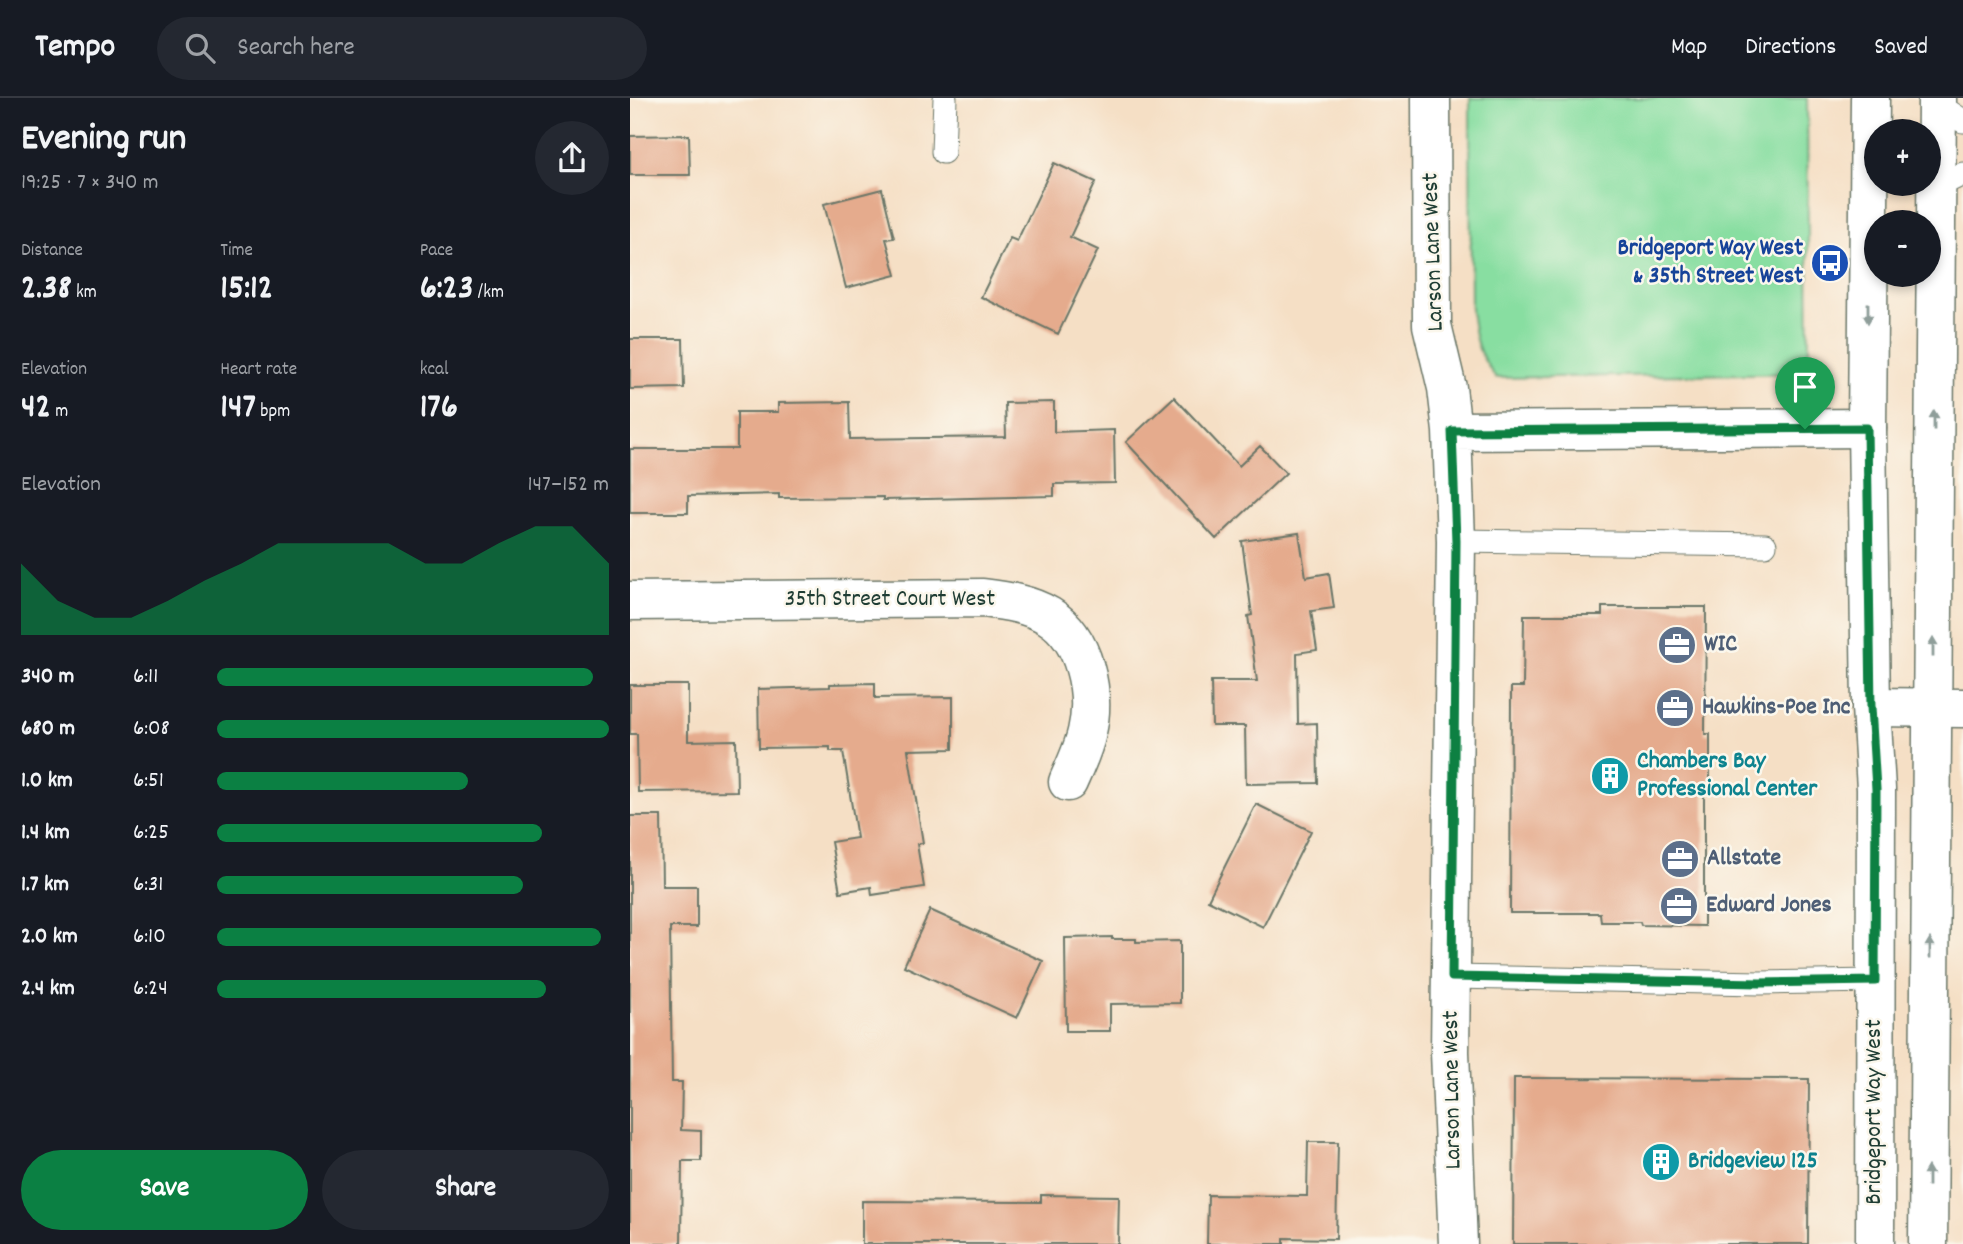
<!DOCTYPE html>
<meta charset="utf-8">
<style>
body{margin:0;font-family:Dekko,sans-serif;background:#242831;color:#f1f3f6;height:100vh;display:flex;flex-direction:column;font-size:26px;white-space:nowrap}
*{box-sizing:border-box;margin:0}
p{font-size:23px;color:#9ea1a6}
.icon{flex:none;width:38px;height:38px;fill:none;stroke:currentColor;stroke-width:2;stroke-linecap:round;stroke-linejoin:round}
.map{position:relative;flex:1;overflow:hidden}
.side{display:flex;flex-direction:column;background:#171b24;width:630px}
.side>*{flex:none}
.buttons{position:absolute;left:1234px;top:21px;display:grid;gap:14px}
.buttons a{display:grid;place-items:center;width:77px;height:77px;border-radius:50%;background:#171b24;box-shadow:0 4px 10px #0003;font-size:35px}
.pin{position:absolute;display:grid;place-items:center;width:60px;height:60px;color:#fff;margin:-72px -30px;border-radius:50% 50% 50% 0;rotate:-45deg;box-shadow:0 0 7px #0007}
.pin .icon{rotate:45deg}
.round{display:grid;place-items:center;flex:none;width:74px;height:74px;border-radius:37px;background:#242831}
.overview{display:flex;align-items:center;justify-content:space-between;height:119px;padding:0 21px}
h1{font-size:38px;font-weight:700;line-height:52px}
.figures{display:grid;grid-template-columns:repeat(3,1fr);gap:10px;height:119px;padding:7px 21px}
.figures div{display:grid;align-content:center}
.figures b{font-size:35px;font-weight:700}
.figures small{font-size:19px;font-weight:400}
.figures p{font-size:19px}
.chart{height:196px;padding:14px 21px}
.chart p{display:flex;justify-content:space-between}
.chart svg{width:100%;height:126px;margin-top:7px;fill:#0b8043;opacity:.7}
.action{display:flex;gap:14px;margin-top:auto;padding:14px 21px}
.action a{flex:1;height:80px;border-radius:42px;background:#0b8043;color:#fff;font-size:28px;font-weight:700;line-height:80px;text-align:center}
.action a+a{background:#242831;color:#f1f3f6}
ul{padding:0 21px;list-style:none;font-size:23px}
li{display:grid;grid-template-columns:112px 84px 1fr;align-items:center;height:52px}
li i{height:18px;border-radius:9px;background:#0b8043}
header{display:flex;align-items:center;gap:42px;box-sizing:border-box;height:98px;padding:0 35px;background:#171b24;border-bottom:2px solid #363941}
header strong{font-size:33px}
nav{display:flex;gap:38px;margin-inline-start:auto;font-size:24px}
.search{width:490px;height:63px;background:#242831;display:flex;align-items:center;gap:18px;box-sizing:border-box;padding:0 24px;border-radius:38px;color:#9ea1a6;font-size:26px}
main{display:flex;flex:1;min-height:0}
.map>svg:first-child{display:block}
</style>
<header>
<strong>Tempo</strong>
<div class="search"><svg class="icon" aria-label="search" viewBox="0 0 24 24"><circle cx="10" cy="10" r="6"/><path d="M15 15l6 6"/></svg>Search here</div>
<nav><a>Map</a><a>Directions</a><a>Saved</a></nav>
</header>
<main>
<section class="side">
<div class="overview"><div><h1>Evening run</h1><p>19:25 · 7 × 340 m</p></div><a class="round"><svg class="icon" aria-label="share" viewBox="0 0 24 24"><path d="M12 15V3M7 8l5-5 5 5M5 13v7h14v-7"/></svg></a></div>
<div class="figures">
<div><p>Distance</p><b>2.38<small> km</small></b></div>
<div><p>Time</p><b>15:12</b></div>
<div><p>Pace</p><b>6:23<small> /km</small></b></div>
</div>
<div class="figures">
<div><p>Elevation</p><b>42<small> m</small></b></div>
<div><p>Heart rate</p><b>147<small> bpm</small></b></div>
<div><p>kcal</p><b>176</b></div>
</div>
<div class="chart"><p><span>Elevation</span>147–152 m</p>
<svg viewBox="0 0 160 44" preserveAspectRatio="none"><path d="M0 44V19L10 32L20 38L30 38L40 32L50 25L60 19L70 12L80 12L90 12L100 12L110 19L120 19L130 12L140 6L150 6L160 19V44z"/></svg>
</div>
<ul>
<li><b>340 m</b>6:11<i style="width:96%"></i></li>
<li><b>680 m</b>6:08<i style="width:100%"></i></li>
<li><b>1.0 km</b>6:51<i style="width:64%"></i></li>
<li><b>1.4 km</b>6:25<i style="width:83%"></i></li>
<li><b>1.7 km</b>6:31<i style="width:78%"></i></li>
<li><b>2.0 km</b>6:10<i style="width:98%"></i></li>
<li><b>2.4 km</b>6:24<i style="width:84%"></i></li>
</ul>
<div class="action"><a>Save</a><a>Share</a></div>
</section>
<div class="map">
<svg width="1333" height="1146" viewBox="0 0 1333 1146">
<rect width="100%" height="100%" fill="#fbf7ec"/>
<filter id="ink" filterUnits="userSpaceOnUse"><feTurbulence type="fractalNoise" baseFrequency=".0143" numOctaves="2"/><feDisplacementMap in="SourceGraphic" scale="14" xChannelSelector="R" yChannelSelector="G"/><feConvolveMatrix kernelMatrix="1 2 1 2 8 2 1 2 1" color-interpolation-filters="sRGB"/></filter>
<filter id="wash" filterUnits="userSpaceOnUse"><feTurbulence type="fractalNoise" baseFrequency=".00686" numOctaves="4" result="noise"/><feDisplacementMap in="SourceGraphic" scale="28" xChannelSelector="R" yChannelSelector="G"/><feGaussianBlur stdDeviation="1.57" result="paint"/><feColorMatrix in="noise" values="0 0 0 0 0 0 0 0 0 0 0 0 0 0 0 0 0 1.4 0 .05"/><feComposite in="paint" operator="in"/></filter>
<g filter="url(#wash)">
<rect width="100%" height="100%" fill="#f5dfc5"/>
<path fill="#88dea1" stroke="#548e6a" stroke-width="2" d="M840 0H1177L1179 275 866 280C847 254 845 244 841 212Z"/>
<g id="blocks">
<path fill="#e5ab8d" d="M59 37 60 77H0V38Z
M424 65 466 84 440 139 468 152 428 236 351 199 380 140 387 143Z
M252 91 264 140 256 141 266 177 216 190 194 106Z
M0 241H53L54 290 0 291Z
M544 299 609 368 630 348 656 375 586 441 496 344Z
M219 304 220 341 376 339 375 305 424 304V334L484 332 485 385 424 386V398L253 402V399L149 400V396L58 398V415H0V351H107V314H148V305Z
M669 435 676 479 699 475 704 510 681 513 687 552 667 555 668 626 687 625 688 685 616 686 615 628H582L581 583H627L618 518 622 517 612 443Z
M972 509H1076L1075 636H1080V689H1074V828L1011 827 1010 824H971L970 815H880L881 589H893L894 517H972Z
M245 585V600L323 599V651L278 652 293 745 287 746 294 789 242 797 241 789 210 794 201 744 227 740 213 653H200V649L129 650 128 591 200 589V586Z
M0 587H58V643L106 642 107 693 8 694 7 636H0Z
M626 706 681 733 633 829 578 802Z
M0 718H31L32 788H67V829H40L42 984H52L51 1032 71 1033V1063H52L51 1146H0Z
M300 812 413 863 387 920 274 868Z
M482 839V841H506V844L550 843V905L480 906V933H436L435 840Z
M884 980 1179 981 1178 1146H883Z
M678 1044H708L706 1141 654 1140V1146H577L578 1097 677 1098Z
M411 1097 489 1098 488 1146H232V1103L411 1104Z"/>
</g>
</g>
<g filter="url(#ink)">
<use href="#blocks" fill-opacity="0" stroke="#6a7667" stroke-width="2"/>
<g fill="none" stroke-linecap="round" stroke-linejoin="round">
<defs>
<path id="lane" d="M1307 6 1333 23
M313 54 315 0
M1306 89 1333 76
M826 443 1135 447
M822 879 1130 885 1245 883"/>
<path id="street" d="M801 0 802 227 817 290 822 333 826 443 820 954 828 1146
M822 333 1237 330
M0 503 353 500C376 503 399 506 419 518 455 540 466 596 457 634 453 652 445 668 438 684
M1241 609 1333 610"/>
<path id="primary" d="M1240 0 1237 330 1241 609 1246 691 1245 1146
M1298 1146 1307 0"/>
</defs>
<use href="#lane" stroke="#6a7667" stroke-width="25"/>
<use href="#street" stroke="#6a7667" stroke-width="41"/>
<use href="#primary" stroke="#6a7667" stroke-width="41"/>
<use href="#lane" stroke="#fff" stroke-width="23"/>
<use href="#street" stroke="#fff" stroke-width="38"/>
<use href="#primary" stroke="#fff" stroke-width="38"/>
</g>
<defs><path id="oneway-solid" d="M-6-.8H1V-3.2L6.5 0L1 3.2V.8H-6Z" transform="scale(1.75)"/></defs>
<g fill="#8f9e9a">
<use href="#oneway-solid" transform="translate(1238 215) rotate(90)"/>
<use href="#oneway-solid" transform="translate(1304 322) rotate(-90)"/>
<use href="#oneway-solid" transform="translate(1303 549) rotate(-90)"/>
<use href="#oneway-solid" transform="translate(1300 850) rotate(-90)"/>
<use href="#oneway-solid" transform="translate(1298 1078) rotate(-90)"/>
</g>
</g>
<g fill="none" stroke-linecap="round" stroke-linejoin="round" filter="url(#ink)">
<defs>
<path id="route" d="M1237 330 1241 609 1246 691 1245 883 1130 885 822 879 826 443 822 333Z"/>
</defs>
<use href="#route" stroke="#fff" stroke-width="14"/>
<use href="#route" stroke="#0b8043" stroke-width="9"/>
</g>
<defs>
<symbol id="bus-disc" viewBox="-11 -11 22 22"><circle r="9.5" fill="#1a4fb4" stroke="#fbf7ec"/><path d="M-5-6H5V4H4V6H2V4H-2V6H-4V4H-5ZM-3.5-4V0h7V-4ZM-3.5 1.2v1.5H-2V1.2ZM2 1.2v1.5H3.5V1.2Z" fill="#fff"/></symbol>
<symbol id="office-disc" viewBox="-11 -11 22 22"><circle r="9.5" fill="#5c6f8a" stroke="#fbf7ec"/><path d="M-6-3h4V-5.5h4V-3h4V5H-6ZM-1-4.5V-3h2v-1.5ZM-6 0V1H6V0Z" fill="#fff"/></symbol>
<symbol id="building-disc" viewBox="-11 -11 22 22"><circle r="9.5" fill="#0f9aa8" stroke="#fbf7ec"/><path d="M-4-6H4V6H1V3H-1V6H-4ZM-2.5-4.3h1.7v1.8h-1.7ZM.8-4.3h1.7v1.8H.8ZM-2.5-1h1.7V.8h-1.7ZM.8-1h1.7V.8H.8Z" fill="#fff"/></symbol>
</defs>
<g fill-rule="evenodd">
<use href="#bus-disc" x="1178" y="143" width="44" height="44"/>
<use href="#office-disc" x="1025" y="525" width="44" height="44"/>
<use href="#office-disc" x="1023" y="588" width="44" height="44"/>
<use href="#building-disc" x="958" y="656" width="44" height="44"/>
<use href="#office-disc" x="1028" y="739" width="44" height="44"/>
<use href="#office-disc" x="1027" y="786" width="44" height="44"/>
<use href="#building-disc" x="1009" y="1042" width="44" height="44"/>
</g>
<g text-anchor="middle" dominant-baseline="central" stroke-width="5" stroke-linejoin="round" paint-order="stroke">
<g font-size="24" font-weight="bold" fill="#164399" stroke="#fbf7ec" text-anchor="end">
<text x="1173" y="151">Bridgeport Way West<tspan x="1173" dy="28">&amp; 35th Street West</tspan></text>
</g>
<g font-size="24" fill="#1f3d34" stroke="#fbf7ec">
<text transform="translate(804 154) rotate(-92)">Larson Lane West</text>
<text x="260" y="502">35th Street Court West</text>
<text transform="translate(823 992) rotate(-91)">Larson Lane West</text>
<text transform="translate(1245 1014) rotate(-90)">Bridgeport Way West</text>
</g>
<g font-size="24" font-weight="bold" fill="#4e5e75" stroke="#fbf7ec" text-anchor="start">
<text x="1074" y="547">WIC</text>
<text x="1072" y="610">Hawkins-Poe Inc</text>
<text x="1077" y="761">Allstate</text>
<text x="1076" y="808">Edward Jones</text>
</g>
<g font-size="24" font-weight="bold" fill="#0d838f" stroke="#fbf7ec" text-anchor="start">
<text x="1007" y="664">Chambers Bay<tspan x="1007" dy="28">Professional Center</tspan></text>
<text x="1058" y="1064">Bridgeview 125</text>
</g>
</g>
</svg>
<div class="buttons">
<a>+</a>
<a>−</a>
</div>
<div class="pin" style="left:1175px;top:331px;background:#1e9e55"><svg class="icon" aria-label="arrive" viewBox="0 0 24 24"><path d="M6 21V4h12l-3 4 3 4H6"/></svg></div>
</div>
</main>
